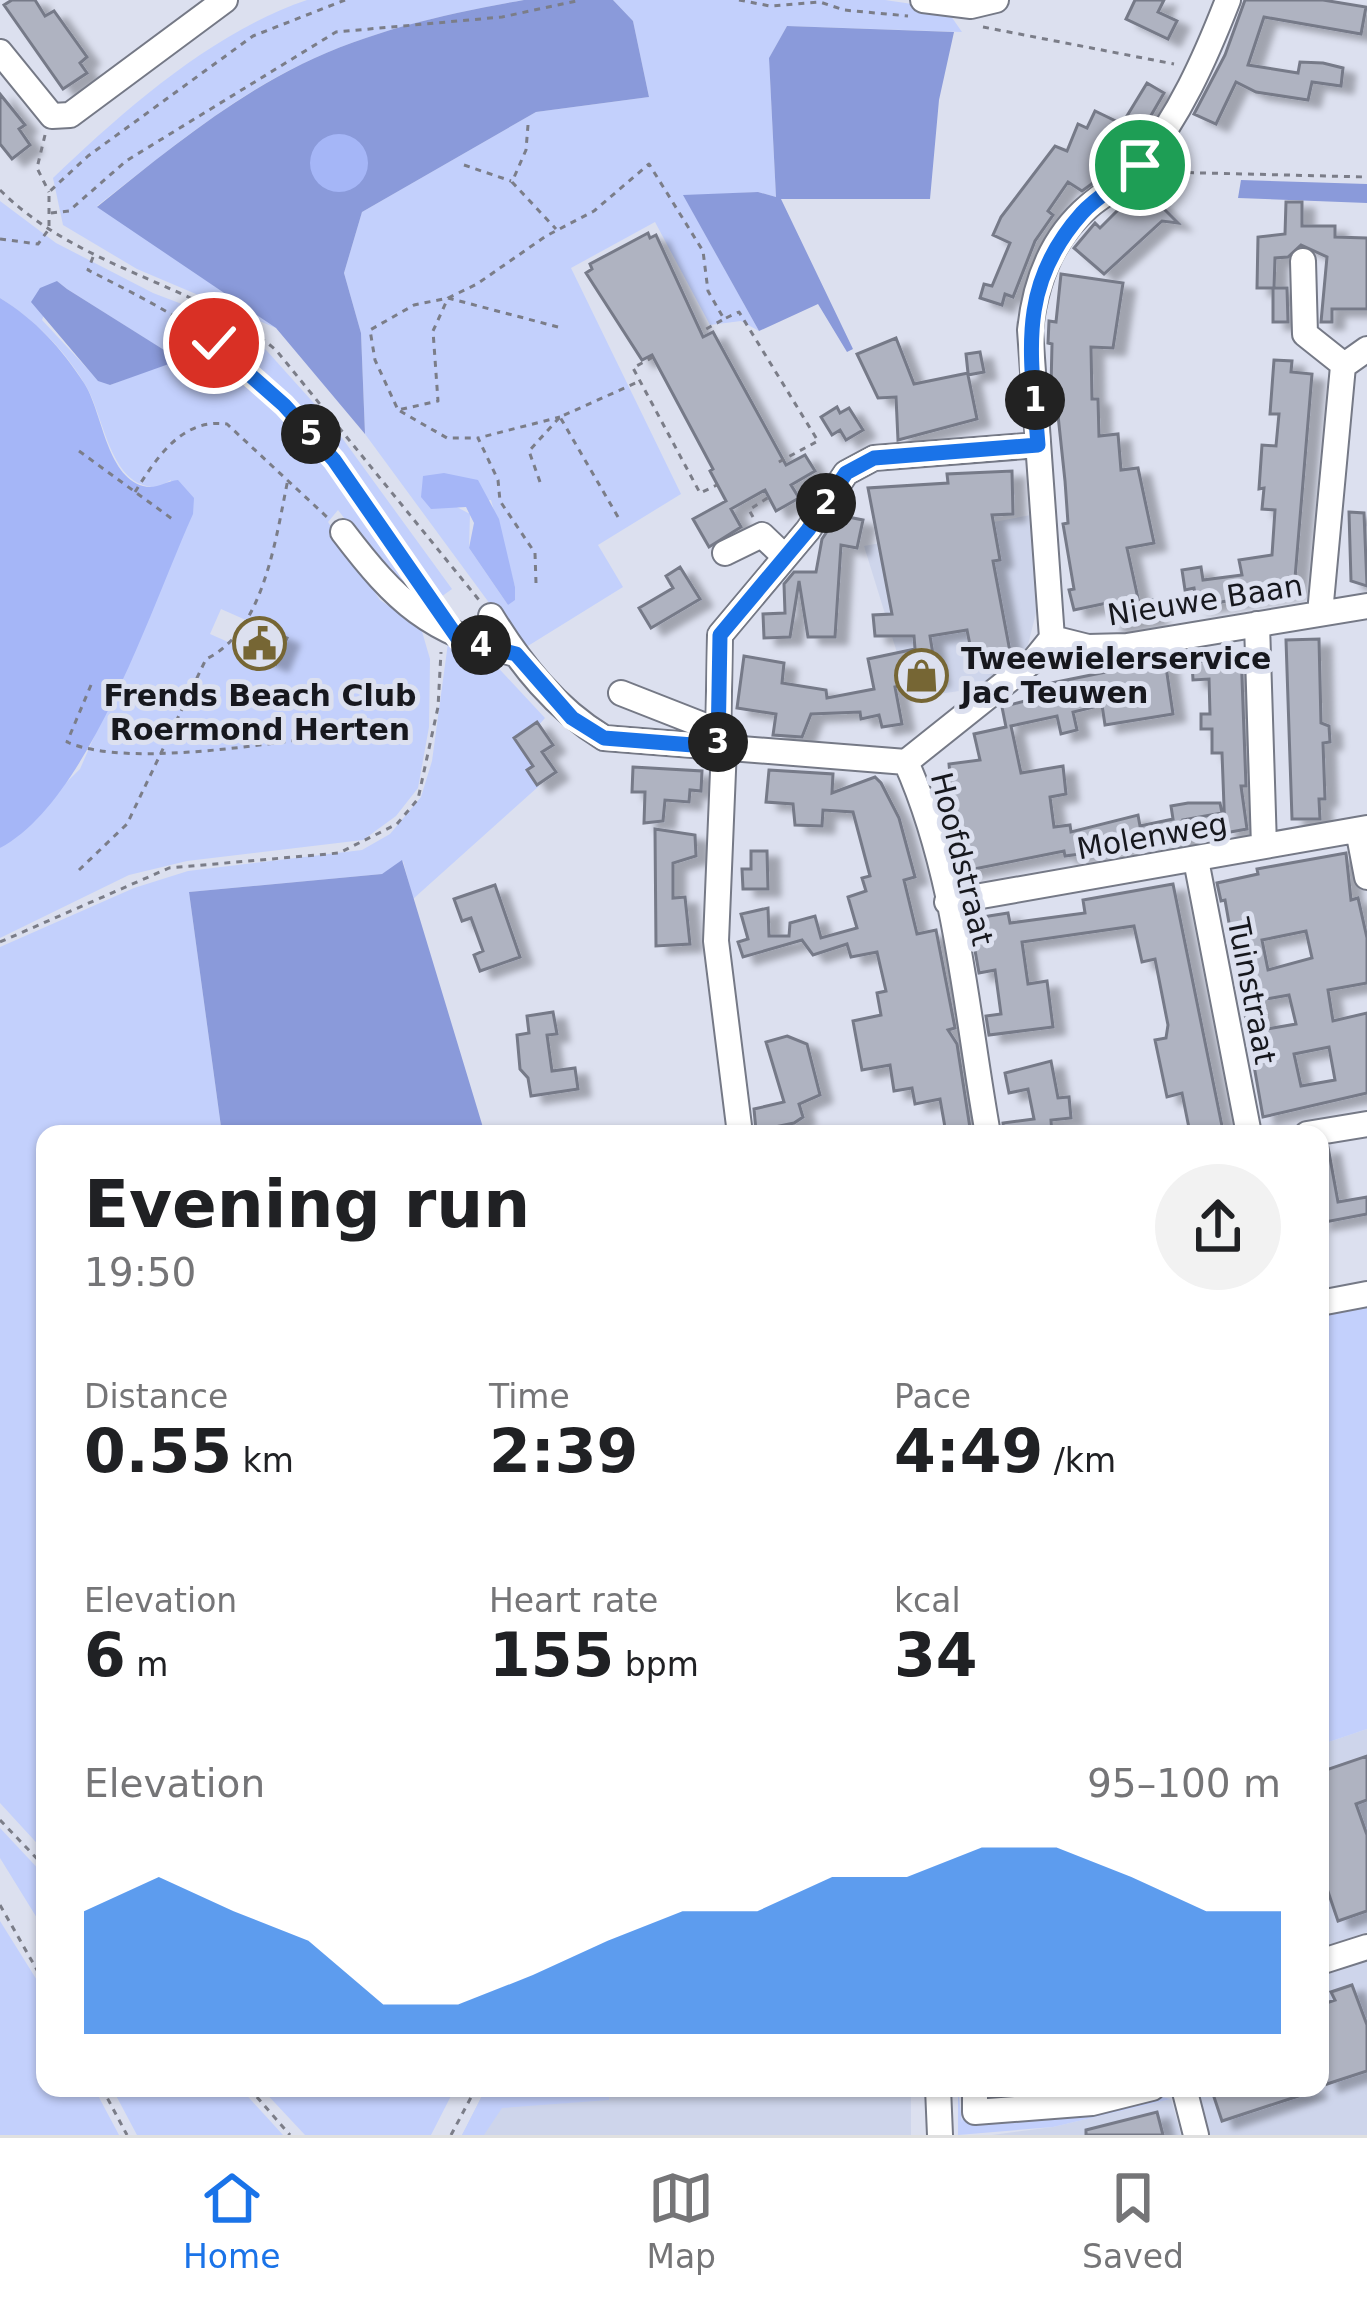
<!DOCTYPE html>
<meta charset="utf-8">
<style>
body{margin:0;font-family:"DejaVu Sans",sans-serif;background:#f2f2f2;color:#202124;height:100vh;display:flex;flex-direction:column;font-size:45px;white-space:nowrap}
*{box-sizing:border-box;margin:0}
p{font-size:39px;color:#757577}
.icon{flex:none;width:66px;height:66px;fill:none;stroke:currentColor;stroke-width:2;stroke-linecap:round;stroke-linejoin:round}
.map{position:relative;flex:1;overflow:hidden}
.panel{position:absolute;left:36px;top:1125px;width:1293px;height:972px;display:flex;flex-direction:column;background:#fff;border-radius:24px;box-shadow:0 3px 9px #0004}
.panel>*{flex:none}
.pin{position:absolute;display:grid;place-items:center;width:102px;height:102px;color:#fff;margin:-51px;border:6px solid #fff;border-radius:50%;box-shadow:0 3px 12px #0007}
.km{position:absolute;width:60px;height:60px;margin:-30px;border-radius:50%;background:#222;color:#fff;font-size:33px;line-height:60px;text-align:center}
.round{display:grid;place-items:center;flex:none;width:126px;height:126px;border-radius:63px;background:#f2f2f2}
.headline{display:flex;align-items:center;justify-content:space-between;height:204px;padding:0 48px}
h1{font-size:66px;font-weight:700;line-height:90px}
.figures{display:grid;grid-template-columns:repeat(3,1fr);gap:18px;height:204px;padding:12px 48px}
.figures div{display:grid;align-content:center}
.figures b{font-size:60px;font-weight:700}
.figures small{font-size:33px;font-weight:400}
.figures p{font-size:33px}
.chart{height:336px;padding:24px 48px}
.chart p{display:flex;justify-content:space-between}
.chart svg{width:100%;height:216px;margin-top:12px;fill:#1a73e8;opacity:.7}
.dock{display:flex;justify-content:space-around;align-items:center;height:168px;border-top:3px solid #e0e0e0;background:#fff;font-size:33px;color:#757577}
.dock a{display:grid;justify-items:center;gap:6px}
.dock .selected{color:#1a73e8}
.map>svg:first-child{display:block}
</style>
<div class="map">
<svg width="1367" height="2135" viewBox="0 0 1367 2135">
<defs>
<filter id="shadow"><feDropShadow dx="12" dy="7" stdDeviation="3" flood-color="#0004"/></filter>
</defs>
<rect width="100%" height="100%" fill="#dce0ef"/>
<path fill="#ced5eb" d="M1031 515 1038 605 1028 645 1009 673 976 694 973 689 911 698 864 546Z
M1367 1729V1932L1320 1948V1745Z
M1367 1960V2135H1208L1197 2088H1320V1976Z
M486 2088H911V2135H462Z
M1171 2099 1181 2135H992L1053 2127Z"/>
<path fill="#c3d0fc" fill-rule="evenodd" d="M307 0H524C449 13 372 30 302 64 227 100 163 155 97 206L276 328 137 269 63 225 53 178C124 110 212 32 307 0Z
M613 0H885L946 9 962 32 787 26 769 58 776 197 758 192 684 196 759 331 741 321 710 325 655 222 571 268 681 494 598 545 623 587 523 649 365 434 361 333 344 273 362 212 536 112 649 97 633 21ZM491 500 515 587 508 605 469 548 470 514 453 505Z
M0 201 56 243 153 293 237 325 267 351 329 420 452 589 427 607 385 571 338 510 328 522 380 600 421 628 430 659 429 727 418 788 396 816 363 840 187 861 129 875 0 938V848L80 769 150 609 171 480 159 487C110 490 105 418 86 386 65 350 35 320 0 298ZM57 281 67 289 178 359 110 385 98 380 42 320ZM221 609 287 638 276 663 210 634Z
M448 643 490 659 545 718 531 734 539 786 413 899 403 861 382 874 189 892 222 1134H45V1852L0 1803V947L134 888 188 871 362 850 390 834 421 797 432 761Z
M1367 1305V1729L1320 1745V1314Z
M0 1828 45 1876V1931L0 1858Z
M0 1921 45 1993V2088H94L119 2135H0Z
M112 2088H240L283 2135H137Z
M261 2088H455L431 2135H305Z
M486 2088H609V2100L502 2108 484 2135H462Z
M958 2088 962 2123 966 2088 969 2123 1156 2096 1171 2099 1053 2127 958 2135Z"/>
<path fill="#8a9ada" d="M524 0H613L633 21 649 97 536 112 362 212 344 273 361 333 365 434 276 328 97 207C162 155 227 101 302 64 372 30 449 13 524 0Z
M787 26 954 32 939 100 930 199H781L853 349 847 352 818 304 759 331 683 195 758 192 776 197 769 58Z
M1241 180 1367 184V203L1238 198Z
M57 281 67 289 180 360 110 385 98 381 31 302 40 288Z
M402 860 485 1134H222L189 892 382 874Z"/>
<path fill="#a5b6f7" d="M310 163a29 29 0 1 1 58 0a29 29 0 1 1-58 0Z
M0 298C36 320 61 348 84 383 102 410 106 476 143 486 156 490 166 481 178 480L194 498 193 514C151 607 89 801 0 848Z
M444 473 478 480 499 519 515 587V600L508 605 469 548 474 523 466 507 431 509 421 497 423 476Z"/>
<path fill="#afb3c1" stroke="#767a88" stroke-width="3" fill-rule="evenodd" filter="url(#shadow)" d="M12 0H35L45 16 54 11 87 57 80 63 87 73 63 89 4 5Z
M1135 0H1164L1158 12 1177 21 1168 39 1126 19Z
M1245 0H1323L1366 7 1361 34 1264 17 1248 65 1298 73 1300 62 1323 63 1343 68 1341 86 1312 82 1308 100 1256 92 1236 82 1216 124 1194 114 1225 55Z
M1147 83 1164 93 1131 150 1122 145 1111 170 1082 191 1068 182 1048 211 1053 215 1035 241 1013 297 1005 294 1002 305 980 298 984 284 992 286 1010 243 993 235 1001 217 1055 146 1067 151 1078 124 1087 128 1095 111 1122 124Z
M0 94 25 125 19 129 30 145 12 159 0 144Z
M1156 201 1178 223 1162 221 1104 274 1074 248 1095 223 1100 228 1126 202 1143 213Z
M1286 202H1302V226H1335V237L1367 238V309H1332V322H1321L1327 257 1301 245 1288 257 1275 258 1274 288H1287L1288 322H1273V288H1257L1258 237 1285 234Z
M648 233 650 238 656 235 703 337 713 332 786 465 805 455 815 471 791 485 799 498 776 511 765 490 731 509 741 527 709 547 693 519 726 501 710 471 713 469 652 355 642 360 586 273 592 269 590 264Z
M1061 274 1123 283 1113 348 1091 347 1092 399H1098L1099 436 1118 434 1121 470 1138 468 1154 543 1127 548 1139 603 1152 600 1155 617 1112 626 1107 603 1074 610 1069 590 1074 589 1063 524 1068 523 1065 481 1055 387H1051L1052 344 1048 343 1049 321 1056 322Z
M896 338 914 384 968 373 966 354 980 352 984 372 968 375 977 419 898 440 896 397 878 398 857 354Z
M1274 360 1292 361 1291 372 1312 374 1294 590 1197 606 1194 588 1185 590 1182 570 1201 567 1203 580 1242 575 1239 560 1272 555 1275 510 1262 509 1264 488 1259 489 1262 445 1276 446 1279 414H1270Z
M837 407 840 413 849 408 863 430 846 440 840 430 832 435 821 417Z
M1012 471 1013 514 992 515 1000 560 993 561 1011 657 985 670 982 654 972 655 967 630 930 636 937 679 895 687 902 724 882 727 879 715 861 719 860 712 811 714 802 737 773 735 776 714 737 708 744 656 784 663 782 683 826 690 827 698 874 689 868 659 915 649 914 636H875L873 615 892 614 868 488 948 483 947 474Z
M1349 512 1364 513 1367 586 1351 581Z
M838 515 863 520 857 548 841 545 835 637H808L799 581 790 637 764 638 763 614 785 613 784 584 794 572H816L822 539Z
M680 567 700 599 651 628 639 608 673 588 666 576Z
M247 621 287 638 276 664 236 646Z
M1319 639 1321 723 1329 726 1330 742 1323 743 1325 799H1319L1320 819H1292L1286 640Z
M1241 651 1246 786H1241L1247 829 1225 833 1222 753H1212V729H1201V714H1210L1209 679 1193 680 1192 662 1204 661V653Z
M1165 660 1173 714 1105 725 1102 705 1073 712 1077 730 1061 734 1057 716 1011 726 1021 773 1063 766 1066 794 1050 797 1054 827 1070 825 1071 832 1138 815 1140 826 1173 819 1171 806 1188 803H1220L1222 813 1183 820 1186 840 1165 843 1163 836 1125 843V848L1065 856 1064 851 959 872 949 764 980 760 974 734 1006 727 1002 707 1040 697 1037 686Z
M537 722 553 745 542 752 556 772 537 785 527 770 533 766 514 738Z
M633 767 702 771 701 791 690 790 689 802 665 800 663 821 644 823 645 792H632Z
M769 770 833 774 832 793 875 777 881 783 899 818 915 877 904 880 917 934 936 930 955 1028 948 1030 957 1044 970 1128 946 1133 940 1099 915 1104 912 1088 894 1091 890 1065 862 1070 853 1021 881 1015 877 993 886 991 877 952 851 957 847 944 813 955 802 940 743 957 738 942 748 939 741 914 768 908 769 936H789L790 923 815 916 821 938 857 928 848 897 866 891 862 878 870 876 853 812 823 810 822 826 795 825 793 804 766 802Z
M655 829 695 835 696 856 673 863V898L685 897 690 944 656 946Z
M751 851H767L768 889H743L742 869H751Z
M1346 853 1351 900 1358 898 1367 938V983L1328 990 1333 1021 1367 1013V1093L1263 1117 1225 900 1221 901 1217 883 1258 874 1257 869ZM1306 931 1312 958 1268 970 1262 940ZM1289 995 1296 1024 1267 1029 1261 1000ZM1329 1047 1335 1080 1301 1086 1294 1054Z
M1173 884 1222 1126 1190 1133 1182 1093 1167 1097 1155 1040 1166 1038 1168 1025 1155 959 1142 962 1134 926 1022 942 1028 984 1047 981 1053 1027 989 1035 986 1016 1001 1014 995 970 979 973 971 928H977L976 918 1008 913 1010 923 1085 913 1083 900Z
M495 885 520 957 480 971 474 955 483 951 471 918 462 921 454 899Z
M553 1012 557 1034 547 1035 552 1071 575 1068 578 1089 531 1096 528 1078 520 1069 517 1035 529 1033 527 1016Z
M787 1036 807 1044 820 1095 799 1104 803 1117 794 1123 756 1131 754 1109 784 1102 766 1042Z
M1051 1061 1058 1098 1069 1097 1071 1118 1051 1120 1052 1134H1004L1003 1123 1034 1119 1028 1089 1009 1093 1005 1073Z
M1328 1147 1338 1202 1367 1197V1214L1320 1223V1149Z
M1367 1756V1800L1356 1804 1367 1835V1911L1338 1921 1320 1868V1772Z
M1352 1985 1367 2025V2071L1327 2084 1320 2063V2005L1335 2000 1331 1992Z
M1211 2088H1313L1314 2091 1222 2121Z
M1157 2112 1163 2135H1086V2130Z"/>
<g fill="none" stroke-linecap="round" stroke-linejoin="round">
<defs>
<path id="minor" d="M923 0 971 6 996 0
M0 52 52 116 70 115 225 0
M1303 261 1305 334 1344 365
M343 532C397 603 429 632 516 654
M725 553 762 535 785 557
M1320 613 1343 366 1367 349
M491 616C521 665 555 708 604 738L906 762
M1257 624 1264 846
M1052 638 1088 647 1127 646 1367 606
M621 693 718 731
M718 747 720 635 808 530 846 473 874 458 1038 445
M724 747 716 941 740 1134
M906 762 1035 659 1052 638 1030 330C1035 283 1052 237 1089 206 1106 192 1126 183 1140 165 1180 115 1205 59 1228 0
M906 762C957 876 966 1012 988 1134
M1358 830 1367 877
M1196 860 1249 1134
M947 902 1367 828
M1307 1134 1367 1124
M1320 1303 1367 1294
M1320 1962 1367 1947
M938 2088 940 2135
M975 2088V2112L1092 2103 1152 2088
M1184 2088 1196 2135"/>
</defs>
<use href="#minor" stroke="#757986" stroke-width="28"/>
<path stroke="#7b7d88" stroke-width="3" stroke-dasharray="6 6" stroke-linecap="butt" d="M739 0 770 6 820 2 844 10 908 16
M983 27 1174 64
M528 125 526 150 512 182 556 229
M45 135 37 168 49 192
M464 165 511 181
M1164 172 1367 177
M0 190C82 271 193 281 276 350L479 600
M51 213 69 211 126 161 336 32 502 17 581 0
M0 239 38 244 49 229V192L88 156 253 36 345 0
M93 257 88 270C131 292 178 315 216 344 302 410 365 499 425 588
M726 318 739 312 818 441 775 464
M558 327 448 298 433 331 438 401 398 410 375 360 370 330 414 305 448 298 477 284 546 236 594 211 649 164 703 251 708 291 724 319 701 332
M653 357 633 368 700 493 717 485
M400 411 447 438H478
M79 451 175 521
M540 482 529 451 559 418
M135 492C157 457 182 418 227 424L328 518
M618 517 560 417 640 381
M753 517 749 510 769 497
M536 583 535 553 500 501 498 480 478 438 560 417
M91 685 67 742C133 771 297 738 373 730
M79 870 127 824 206 659C264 632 276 537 288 479
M0 942 169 868 339 853 397 824 418 799 438 707 441 652
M0 1820 45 1867
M0 1905 45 1984
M102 2088 127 2135
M249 2088 290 2135
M451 2135 476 2088"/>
<use href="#minor" stroke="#fff" stroke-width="24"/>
</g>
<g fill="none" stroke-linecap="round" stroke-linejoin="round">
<defs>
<path id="route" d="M214 343 284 405 334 460 459 640 516 654 572 718 604 738 718 747 720 635 808 530 846 473 874 458 1038 445C1031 354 1016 287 1082 213 1099 194 1123 183 1140 165"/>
</defs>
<use href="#route" stroke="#fff" stroke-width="24"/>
<use href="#route" stroke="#1a73e8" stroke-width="15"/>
</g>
<defs>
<symbol id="civic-ring" viewBox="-11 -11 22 22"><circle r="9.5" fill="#dce0ef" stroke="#766634" stroke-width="1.5"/><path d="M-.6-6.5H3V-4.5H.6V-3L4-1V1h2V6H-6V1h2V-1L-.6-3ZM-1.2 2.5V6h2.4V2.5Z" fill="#766634"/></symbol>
<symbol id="shop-ring" viewBox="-11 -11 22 22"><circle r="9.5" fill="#dce0ef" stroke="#766634" stroke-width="1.5"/><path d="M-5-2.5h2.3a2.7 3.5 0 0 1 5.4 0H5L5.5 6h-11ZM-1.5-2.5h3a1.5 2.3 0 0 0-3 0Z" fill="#766634"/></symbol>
</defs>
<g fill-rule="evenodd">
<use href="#civic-ring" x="230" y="614" width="59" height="59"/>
<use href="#shop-ring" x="892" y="646" width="59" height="59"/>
</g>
<g text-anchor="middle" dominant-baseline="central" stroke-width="10" stroke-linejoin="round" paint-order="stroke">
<g font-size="30" fill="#17181e" stroke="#dce0ef">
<text transform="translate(1205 600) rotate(-9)">Nieuwe Baan</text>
<text transform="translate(1152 836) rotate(-10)">Molenweg</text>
<text transform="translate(962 859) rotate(76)">Hoofdstraat</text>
<text transform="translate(1252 991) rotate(79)">Tuinstraat</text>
</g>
<g font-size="30" font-weight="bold" fill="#17181e" stroke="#dce0ef" text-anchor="start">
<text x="961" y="658">Tweewielerservice<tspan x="961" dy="34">Jac Teuwen</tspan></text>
<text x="260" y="695" text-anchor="middle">Frends Beach Club<tspan x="260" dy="34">Roermond Herten</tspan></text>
</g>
</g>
</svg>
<div class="pin" style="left:1140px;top:165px;background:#1e9e55"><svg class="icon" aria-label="arrive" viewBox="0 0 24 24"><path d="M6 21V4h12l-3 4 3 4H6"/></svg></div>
<div class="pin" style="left:214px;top:343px;background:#d93025"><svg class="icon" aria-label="check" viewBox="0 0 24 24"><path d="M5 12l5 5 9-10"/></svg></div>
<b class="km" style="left:1035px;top:400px">1</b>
<b class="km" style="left:826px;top:503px">2</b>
<b class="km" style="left:718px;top:742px">3</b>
<b class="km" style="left:481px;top:645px">4</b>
<b class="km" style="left:311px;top:434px">5</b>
<section class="panel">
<div class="headline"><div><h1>Evening run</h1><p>19:50</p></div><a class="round"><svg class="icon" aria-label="share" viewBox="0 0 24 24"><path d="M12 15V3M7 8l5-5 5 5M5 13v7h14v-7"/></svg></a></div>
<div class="figures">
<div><p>Distance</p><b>0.55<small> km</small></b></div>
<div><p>Time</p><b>2:39</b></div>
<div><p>Pace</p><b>4:49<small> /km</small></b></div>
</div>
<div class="figures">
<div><p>Elevation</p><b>6<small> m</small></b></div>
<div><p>Heart rate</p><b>155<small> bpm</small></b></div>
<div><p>kcal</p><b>34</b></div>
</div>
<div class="chart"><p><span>Elevation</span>95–100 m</p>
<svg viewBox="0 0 160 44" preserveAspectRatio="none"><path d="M0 44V19L10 12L20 19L30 25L40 38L50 38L60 32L70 25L80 19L90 19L100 12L110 12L120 6L130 6L140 12L150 19L160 19V44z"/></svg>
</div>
</section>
</div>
<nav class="dock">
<a class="selected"><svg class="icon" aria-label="home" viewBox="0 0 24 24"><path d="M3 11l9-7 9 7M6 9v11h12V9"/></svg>Home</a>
<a><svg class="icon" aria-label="map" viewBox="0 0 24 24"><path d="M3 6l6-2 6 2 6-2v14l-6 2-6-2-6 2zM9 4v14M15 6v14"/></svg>Map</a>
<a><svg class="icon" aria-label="saved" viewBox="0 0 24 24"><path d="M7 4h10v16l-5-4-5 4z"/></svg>Saved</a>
</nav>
